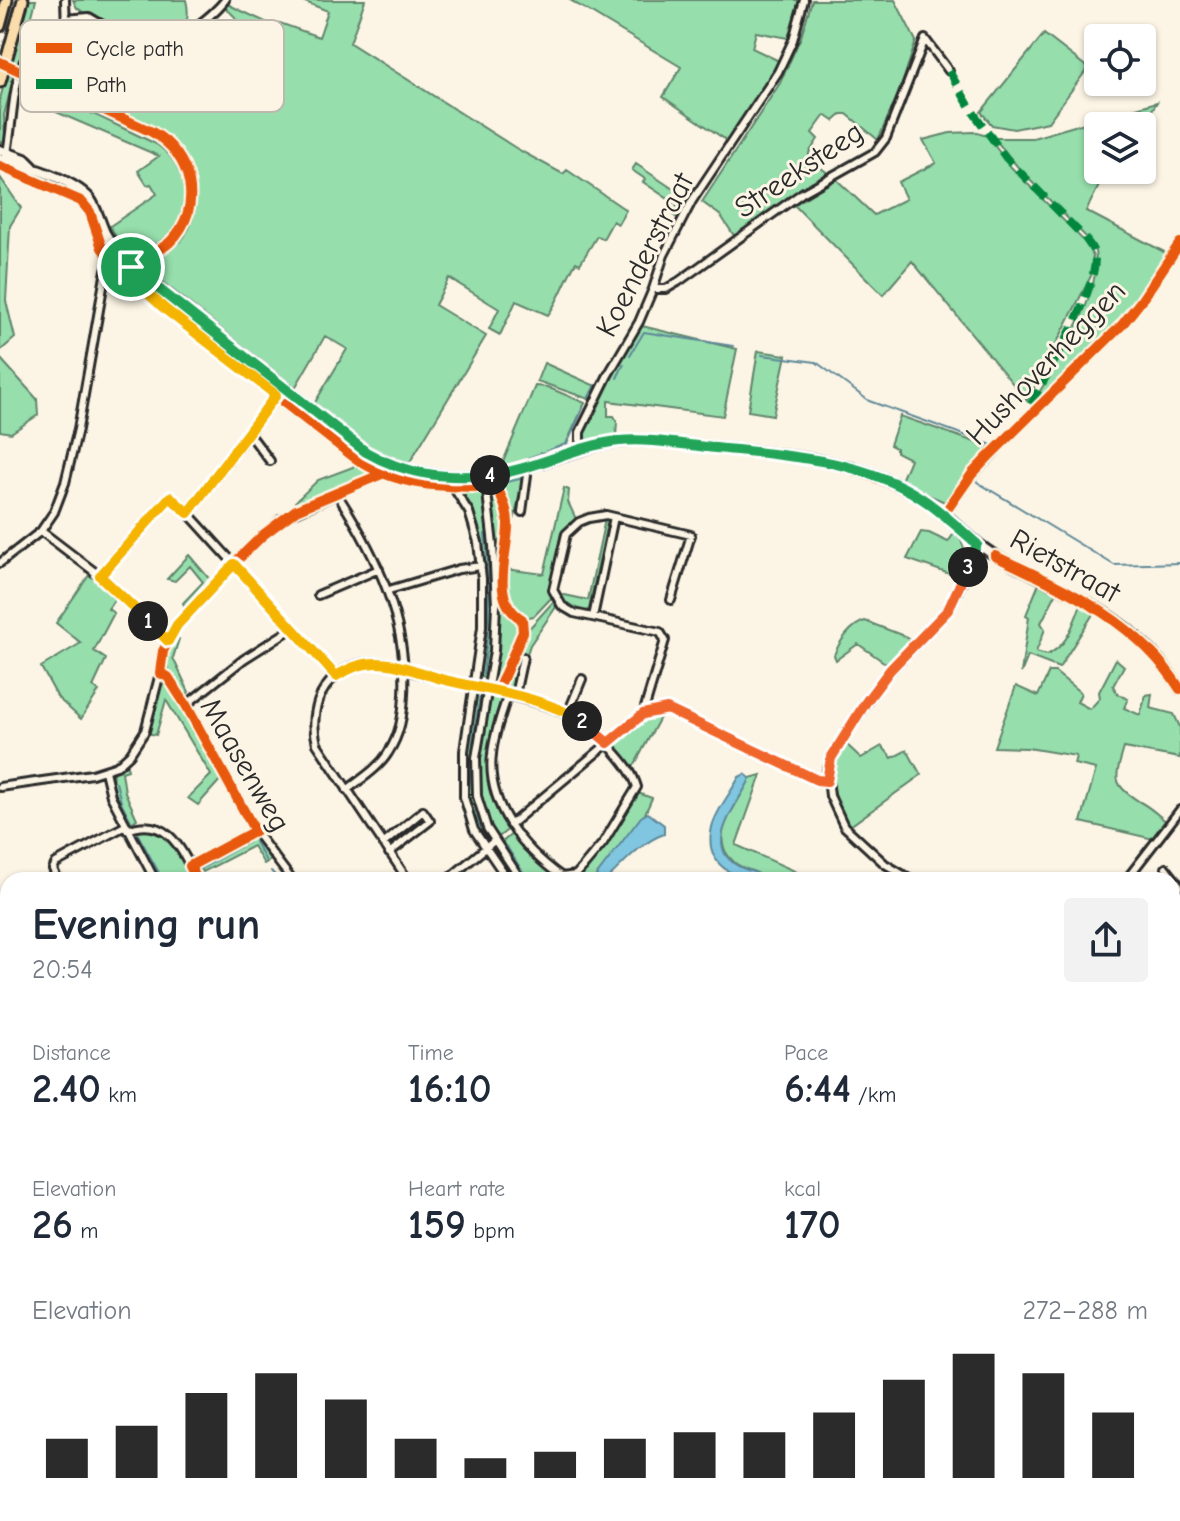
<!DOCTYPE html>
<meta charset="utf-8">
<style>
body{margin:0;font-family:"Comic Neue",sans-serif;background:#f2f2f3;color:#1f2937;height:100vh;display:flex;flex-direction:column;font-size:30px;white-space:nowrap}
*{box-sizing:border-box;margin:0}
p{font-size:26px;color:#747a83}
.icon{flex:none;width:44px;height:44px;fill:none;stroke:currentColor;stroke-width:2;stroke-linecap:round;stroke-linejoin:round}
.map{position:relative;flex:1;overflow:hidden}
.drawer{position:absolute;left:0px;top:872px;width:1180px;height:650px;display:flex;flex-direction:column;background:#fff;border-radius:24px 24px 0 0;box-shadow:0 2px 6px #0004}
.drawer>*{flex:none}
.tools{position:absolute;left:1084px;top:24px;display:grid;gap:16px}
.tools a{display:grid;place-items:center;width:72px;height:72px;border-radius:8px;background:#fff;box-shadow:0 2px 6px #0004;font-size:40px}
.pin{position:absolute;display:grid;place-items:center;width:68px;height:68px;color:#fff;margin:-34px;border:4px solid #fff;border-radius:50%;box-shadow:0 2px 8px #0007}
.km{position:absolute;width:40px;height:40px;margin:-20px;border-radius:50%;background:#222;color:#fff;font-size:22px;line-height:40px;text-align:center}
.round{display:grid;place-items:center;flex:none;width:84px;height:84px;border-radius:8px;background:#f2f2f3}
.summary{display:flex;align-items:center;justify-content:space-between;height:136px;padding:0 32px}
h1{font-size:44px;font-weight:700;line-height:60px}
.figures{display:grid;grid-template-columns:repeat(3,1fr);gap:12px;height:136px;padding:8px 32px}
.figures div{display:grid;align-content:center}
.figures b{font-size:40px;font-weight:700}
.figures small{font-size:22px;font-weight:400}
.figures p{font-size:22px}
.chart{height:224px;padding:16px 32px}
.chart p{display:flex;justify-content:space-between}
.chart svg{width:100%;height:144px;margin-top:8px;stroke:#2b2b2b;stroke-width:6}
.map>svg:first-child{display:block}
</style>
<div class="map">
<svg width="1180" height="1521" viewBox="0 0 1180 1521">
<rect width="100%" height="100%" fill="#fcf5e5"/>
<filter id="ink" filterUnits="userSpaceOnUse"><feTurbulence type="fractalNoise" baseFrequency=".0125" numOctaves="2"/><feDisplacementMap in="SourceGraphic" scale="16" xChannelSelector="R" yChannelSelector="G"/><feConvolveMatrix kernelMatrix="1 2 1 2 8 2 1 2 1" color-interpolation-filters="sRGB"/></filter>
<g filter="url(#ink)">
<path fill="#96deac" stroke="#60846c" stroke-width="2" d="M28 0H36L24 47 61 27 55 35 22 54 18 65 11 61Z
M73 0H186C194 30 174 37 150 51L77 8Z
M300 0H365L350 43 519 150 563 174 567 170 626 210 618 224 613 221 603 239 597 236 580 264 576 262C565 280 560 299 548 315L516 301 500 335 489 329 499 309 449 278 435 305 486 336 408 465 372 449 314 404 347 349 325 336 295 388 145 268 147 262C160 255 175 249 184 237 205 207 194 166 171 142L34 75 35 72 27 69 64 41 77 23 93 26 151 61 207 22 212 26 204 36 221 60 234 47 240 52 248 44 236 31 242 24 224 6 227 4 274 26 280 23 319 37 328 11Z
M570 0H799L788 38 756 32 752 48 779 61 729 142 663 97 681 67Z
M812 0H895L916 41 900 90 878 140 847 114H842L834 121 825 115 812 133 818 139 809 153V159L829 174 735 237 721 216 702 202 780 83 801 37Z
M1044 34 1088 68 1048 122 1014 129 992 125 981 112Z
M7 73 14 76 4 115 5 140 0 144V99Z
M25 81 156 144C186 163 196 210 167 236 157 245 145 248 133 252L120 244 110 226 157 194 151 184 147 185 138 171 159 156 21 97Z
M1157 102 1142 126H1098V170H1107L1086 211 1168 254C1130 313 1084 359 1035 408L1033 406 1035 400C1056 361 1109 288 1093 244L1021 171 994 138H1033Z
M974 132 987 136 1011 167 1083 240 1093 256 1091 276 1027 401 912 261 883 295 794 205 836 179 874 215 906 199 898 182 936 163 923 140 950 133Z
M636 164 691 201 679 219 673 215 677 205 643 182 645 179 632 170Z
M0 177 21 208 10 226 6 301 15 338 0 351Z
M642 326 737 349 723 416 608 401V416H614L617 421 616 438 585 440 583 433 597 400Z
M758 351 786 355 773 415 748 411Z
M0 358 37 399 38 415 11 433 0 431Z
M544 363 600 388 589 399 537 381Z
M535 386 547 387 585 403 566 444 500 469Z
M900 416 992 448 945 502 900 483 910 459 896 452V448L890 445Z
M355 463 375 474 298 506 295 502 318 480 353 467Z
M524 475 507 553 510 513 499 486 500 479Z
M564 488 569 490 568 502 576 519 565 533H561L552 576 553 596 534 616 523 618C507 607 505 587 504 569L544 574Z
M458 490H484C491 539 503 632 485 678L480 677 479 673C486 608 495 548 458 490Z
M496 490C516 534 493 552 502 591 506 606 520 618 522 630L495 687 492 681C500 616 499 555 489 491Z
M605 519H608L589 609 584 613 567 606 560 594 588 600Z
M957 529 966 554 958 577 907 559 921 532 929 533 948 542Z
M189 555 212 582 186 609 183 603 203 582 190 566 175 581 167 579Z
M89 575 116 597 108 609 114 613 94 651 106 659 93 687 99 691 81 719 58 698 41 667 81 643 56 623Z
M1040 581 1058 590 1041 623 1045 629 1036 652 1047 655C1070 644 1072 624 1082 603L1095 611 1059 668 1028 656 1021 673 1029 617 1026 615Z
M553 602 556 607 530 645 527 654H522L514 689 502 690 525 633Z
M865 621 907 637 911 642 888 665 858 644 836 660 834 655C839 642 851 625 865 621Z
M174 636 179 639 173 658 189 692 186 696 182 695C168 671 160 664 174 636Z
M1116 659 1124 666 1113 686 1118 694 1128 699 1124 708 1140 715 1146 695 1152 694 1150 708 1174 714 1180 727V758L1124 748C1115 779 1111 784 1140 802 1150 807 1158 815 1167 822L1153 839 1081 822 1096 769 1074 764 1076 756 1028 748 994 747 1016 686 1038 696 1049 672H1055L1081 693 1077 702 1090 709 1100 698 1099 692Z
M161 682 169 687 221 779 198 805 188 798 211 775 166 700 156 735 147 733Z
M477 694H482L483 704C475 750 468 791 488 835L485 840H483C455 794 471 749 474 700Z
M491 694 500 696 502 700 492 736 489 770 510 828 496 839 479 791 481 745Z
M663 712 635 764 631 767 615 745V741L645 715Z
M845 743 861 758 882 746 892 758 907 750 921 775 850 826C830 799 828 772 845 743Z
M126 763 128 770 122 772 125 792 137 819 128 825C120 808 110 792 113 772Z
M761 775 736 845 797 872 794 880H765C757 869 743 871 734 862 704 836 740 804 750 778Z
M638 793 652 798 645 814 593 880H524L500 844 513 833C530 855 557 895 587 870Z
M141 830C163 831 176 845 186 862L183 864 188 872 187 878 159 880 133 834Z
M252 836 258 840 271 860 264 864 253 846 203 872 199 865Z
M178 1514H317L315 1521H176Z
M322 1514H393L390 1521H320Z"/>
<path fill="#80c6e1" stroke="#5e8898" stroke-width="2" d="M745 774 750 778 748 783C736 806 702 846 738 866 748 872 758 870 765 880 734 880 703 865 712 827 716 810 731 793 739 777Z
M648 813 664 825V834C640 843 624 863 606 880H593L641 817Z"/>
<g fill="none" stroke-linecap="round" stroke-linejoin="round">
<path stroke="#5e8898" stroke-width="2" d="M168 305 213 340
M226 351 272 387
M630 355 644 332 733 346
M762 355 816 362 869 401 992 445
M617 378 624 364
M284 397 325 429
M589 397 595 385
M337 439 378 467
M1000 454 976 479 977 482 1114 565 1180 563
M525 459 567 444 583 408
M396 474 429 481
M506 482 520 479
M332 488 360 478
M275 518 290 508
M239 552 261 530
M483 675C489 628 492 581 485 534
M480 697C471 753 463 781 484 836
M116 782 121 802 132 823
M137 833 163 880
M255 842 266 861
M507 847 528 880
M201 869 249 842
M271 871 279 880
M176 880 185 875
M1175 995 1180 998"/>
<defs>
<path id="street" d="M65 19 89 17 148 52C169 49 212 17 225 0
M6 157C13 132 11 71 30 53 40 43 55 38 66 28L65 0
M653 289H666L678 282 802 193 875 152 886 138 925 39 949 71
M248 432 270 461
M580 448V432L608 375 639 322 653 289 664 255 692 201 778 72 793 40 804 0
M485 475 493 545 496 605 494 651 476 758 477 796 487 828 521 880
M453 478V487L469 512 478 542 482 579V627L464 751V797L474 830 508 880
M337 494C376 554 408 621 404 695 403 716 400 735 388 753 378 769 361 779 347 790
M522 512 527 475 525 467
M188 513 283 387
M944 514 972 474 989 456 1122 325 1141 301 1180 243
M41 531 100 576 168 641
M0 563 41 531 54 512 65 483 78 429 106 270 119 253
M100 576 170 497 188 513 336 676
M389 590 459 569 481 566
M318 595 379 569
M593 617 614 517
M160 673 168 677 186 705 255 831 292 880
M515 695 523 657
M186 705 244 659 293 628
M568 713 582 679
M105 771 111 796 155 880
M0 787 92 774 117 766 130 754 145 731 160 673 163 651 168 641 177 625 211 586 281 519 378 476 387 464
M510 825 643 714 665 640 660 632 574 613 562 606 553 590 566 534 579 522 589 518 606 515 691 535 671 600
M127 830C168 814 182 851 197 880
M383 844 423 811 430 821 389 853
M190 866 255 831
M1166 868 1180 886
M58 880 53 869 56 863 125 826
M408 880 317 744C304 695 340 653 392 664 399 665 407 670 414 672 430 676 446 680 462 684 518 699 576 703 614 751 624 762 633 773 637 787L603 843 576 875 562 877C523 849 486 805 492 754 494 733 502 713 508 694
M447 880 494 841
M912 880 885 864 844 826 830 796 827 770 836 749 882 680 948 610 965 577 977 544
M1126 880 1180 810
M1172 917 1180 906
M1172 982 1180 989
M0 1105 8 1104
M0 1164 8 1169
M0 1245 8 1248
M0 1296H8
M1172 1458 1180 1461
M0 1463 8 1467
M0 1500 8 1479
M692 1514 704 1521
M817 1514 827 1521
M677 1521 680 1514
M791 1521 795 1514"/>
<path id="secondary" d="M31 77 152 132C191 154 204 204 173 239 161 252 144 256 131 267
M0 150 25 159 33 167
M0 159C26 166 72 178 90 199 97 209 100 222 105 233 113 248 125 261 137 272L366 452C419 483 478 482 536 464 570 454 600 440 636 441 662 441 689 445 714 448 777 454 847 458 904 488 918 496 932 504 944 514 962 529 976 545 996 556 1068 594 1135 615 1180 689
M0 1046 8 1049
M1172 1257 1180 1210
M906 1514 913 1521
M495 1521 498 1514
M1050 1521 1057 1514"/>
<path id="primary" d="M0 26 7 0
M0 82 23 0
M0 980 8 983
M0 1002 8 1005
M966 1514 974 1521
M996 1514 1005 1521"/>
</defs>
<use href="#street" stroke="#2b2b2b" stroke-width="12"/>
<use href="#secondary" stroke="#2b2b2b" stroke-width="14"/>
<use href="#primary" stroke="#2b2b2b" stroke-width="15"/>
<use href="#street" stroke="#fcf5e5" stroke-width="6"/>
<use href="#secondary" stroke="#fcf5e5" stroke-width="8"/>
<use href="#primary" stroke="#fbddab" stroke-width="9"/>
<defs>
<path id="secondary-bridge" d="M0 62 31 77"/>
</defs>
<use href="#secondary-bridge" stroke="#2b2b2b" stroke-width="14" stroke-linecap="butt"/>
<use href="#secondary-bridge" stroke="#fcf5e5" stroke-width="8"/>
<path stroke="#00873e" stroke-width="8" stroke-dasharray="16 8" stroke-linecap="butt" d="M949 71 971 109 1006 158 1084 237C1089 244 1095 250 1095 259 1095 295 1047 373 1029 408"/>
<defs>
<path id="cycleway" d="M0 62 152 132C192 154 205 208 170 242 156 255 135 259 123 272
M0 166 81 201 90 212 102 248 116 266 205 341 354 457C396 488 446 487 497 487V474C539 464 578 445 621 441 651 439 683 445 713 448 799 457 871 463 944 514L972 474 989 456 1122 325 1141 301 1180 243
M497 487C502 499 508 510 508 523 509 553 488 600 522 619L523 632 497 692
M995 556C1065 589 1138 621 1180 689
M643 714 667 709 817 780 827 781
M197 880 190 866 255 831 186 705 168 677 160 673 163 651 177 625 211 586 263 535 296 510 382 474"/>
</defs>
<use href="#cycleway" stroke="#fcf5e5" stroke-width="15"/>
<use href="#cycleway" stroke="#e8590c" stroke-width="10"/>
</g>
</g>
<g fill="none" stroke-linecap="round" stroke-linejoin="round" filter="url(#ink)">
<defs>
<path id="split-1" d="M131 267 133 274 131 278 165 309 276 395 188 513 170 497 100 576 148 621"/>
<path id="split-2" d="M148 621 168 641 177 625 234 564 336 676C349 669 360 663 376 663 398 663 420 673 441 679 488 691 540 695 582 721"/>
<path id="split-3" d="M582 721 608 743 643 714 667 709 817 780 827 781 831 758 866 702 890 670 948 610 968 567"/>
<path id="split-4" d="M490 475C534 470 574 446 619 441 650 438 684 445 716 448 783 455 862 459 921 498 941 511 959 528 977 544L968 567"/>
<path id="split-5" d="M131 267 366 452C406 475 445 479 490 475"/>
</defs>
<use href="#split-1" stroke="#fff" stroke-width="16"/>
<use href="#split-2" stroke="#fff" stroke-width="16"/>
<use href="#split-3" stroke="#fff" stroke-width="16"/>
<use href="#split-4" stroke="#fff" stroke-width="16"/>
<use href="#split-5" stroke="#fff" stroke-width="16"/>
<use href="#split-1" stroke="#f5b400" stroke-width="10"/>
<use href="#split-2" stroke="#f5b400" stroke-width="10"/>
<use href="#split-3" stroke="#f0652b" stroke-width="10"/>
<use href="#split-4" stroke="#22a559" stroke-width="10"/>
<use href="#split-5" stroke="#22a559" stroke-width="10"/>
</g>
<g text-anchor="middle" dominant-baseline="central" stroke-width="6" stroke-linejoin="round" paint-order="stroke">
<g font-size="30" fill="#2b2b2b" stroke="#fcf5e5">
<text transform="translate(799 170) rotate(-34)">Streeksteeg</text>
<text transform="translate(645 255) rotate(-63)">Koenderstraat</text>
<text transform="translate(1046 363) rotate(-46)">Hushoverheggen</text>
<text transform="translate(1065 566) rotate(29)">Rietstraat</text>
<text transform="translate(245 765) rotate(60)">Maasenweg</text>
</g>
</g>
<rect x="20" y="20" width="264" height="92" rx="12" fill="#fcf5e5" stroke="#bdb8ad" stroke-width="2"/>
<rect x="36" y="43" width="36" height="10" fill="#e8590c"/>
<rect x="36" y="79" width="36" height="10" fill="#00873e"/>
<g font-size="22" fill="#2b2b2b">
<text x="86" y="56">Cycle path</text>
<text x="86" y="92">Path</text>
</g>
</svg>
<div class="tools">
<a><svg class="icon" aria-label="locate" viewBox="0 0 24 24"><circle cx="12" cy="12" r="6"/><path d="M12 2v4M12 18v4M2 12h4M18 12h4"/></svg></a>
<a><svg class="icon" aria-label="layers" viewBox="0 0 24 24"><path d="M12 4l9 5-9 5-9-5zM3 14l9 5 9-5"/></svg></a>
</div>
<div class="pin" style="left:131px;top:267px;background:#1e9e55"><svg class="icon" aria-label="arrive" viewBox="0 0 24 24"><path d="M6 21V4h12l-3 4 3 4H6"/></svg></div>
<b class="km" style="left:148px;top:621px">1</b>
<b class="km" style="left:582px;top:721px">2</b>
<b class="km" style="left:968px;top:567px">3</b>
<b class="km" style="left:490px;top:475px">4</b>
<section class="drawer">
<div class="summary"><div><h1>Evening run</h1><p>20:54</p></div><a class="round"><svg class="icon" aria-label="share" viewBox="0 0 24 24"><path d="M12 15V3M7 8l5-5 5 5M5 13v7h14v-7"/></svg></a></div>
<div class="figures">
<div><p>Distance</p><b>2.40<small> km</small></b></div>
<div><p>Time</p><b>16:10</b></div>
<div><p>Pace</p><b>6:44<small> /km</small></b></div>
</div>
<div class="figures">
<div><p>Elevation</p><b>26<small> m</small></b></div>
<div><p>Heart rate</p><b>159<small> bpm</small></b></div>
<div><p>kcal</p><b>170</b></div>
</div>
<div class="chart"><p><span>Elevation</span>272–288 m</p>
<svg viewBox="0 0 160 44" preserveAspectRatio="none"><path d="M5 44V32M15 44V28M25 44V18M35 44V12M45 44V20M55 44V32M65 44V38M75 44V36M85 44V32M95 44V30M105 44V30M115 44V24M125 44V14M135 44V6M145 44V12M155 44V24"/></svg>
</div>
</section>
</div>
